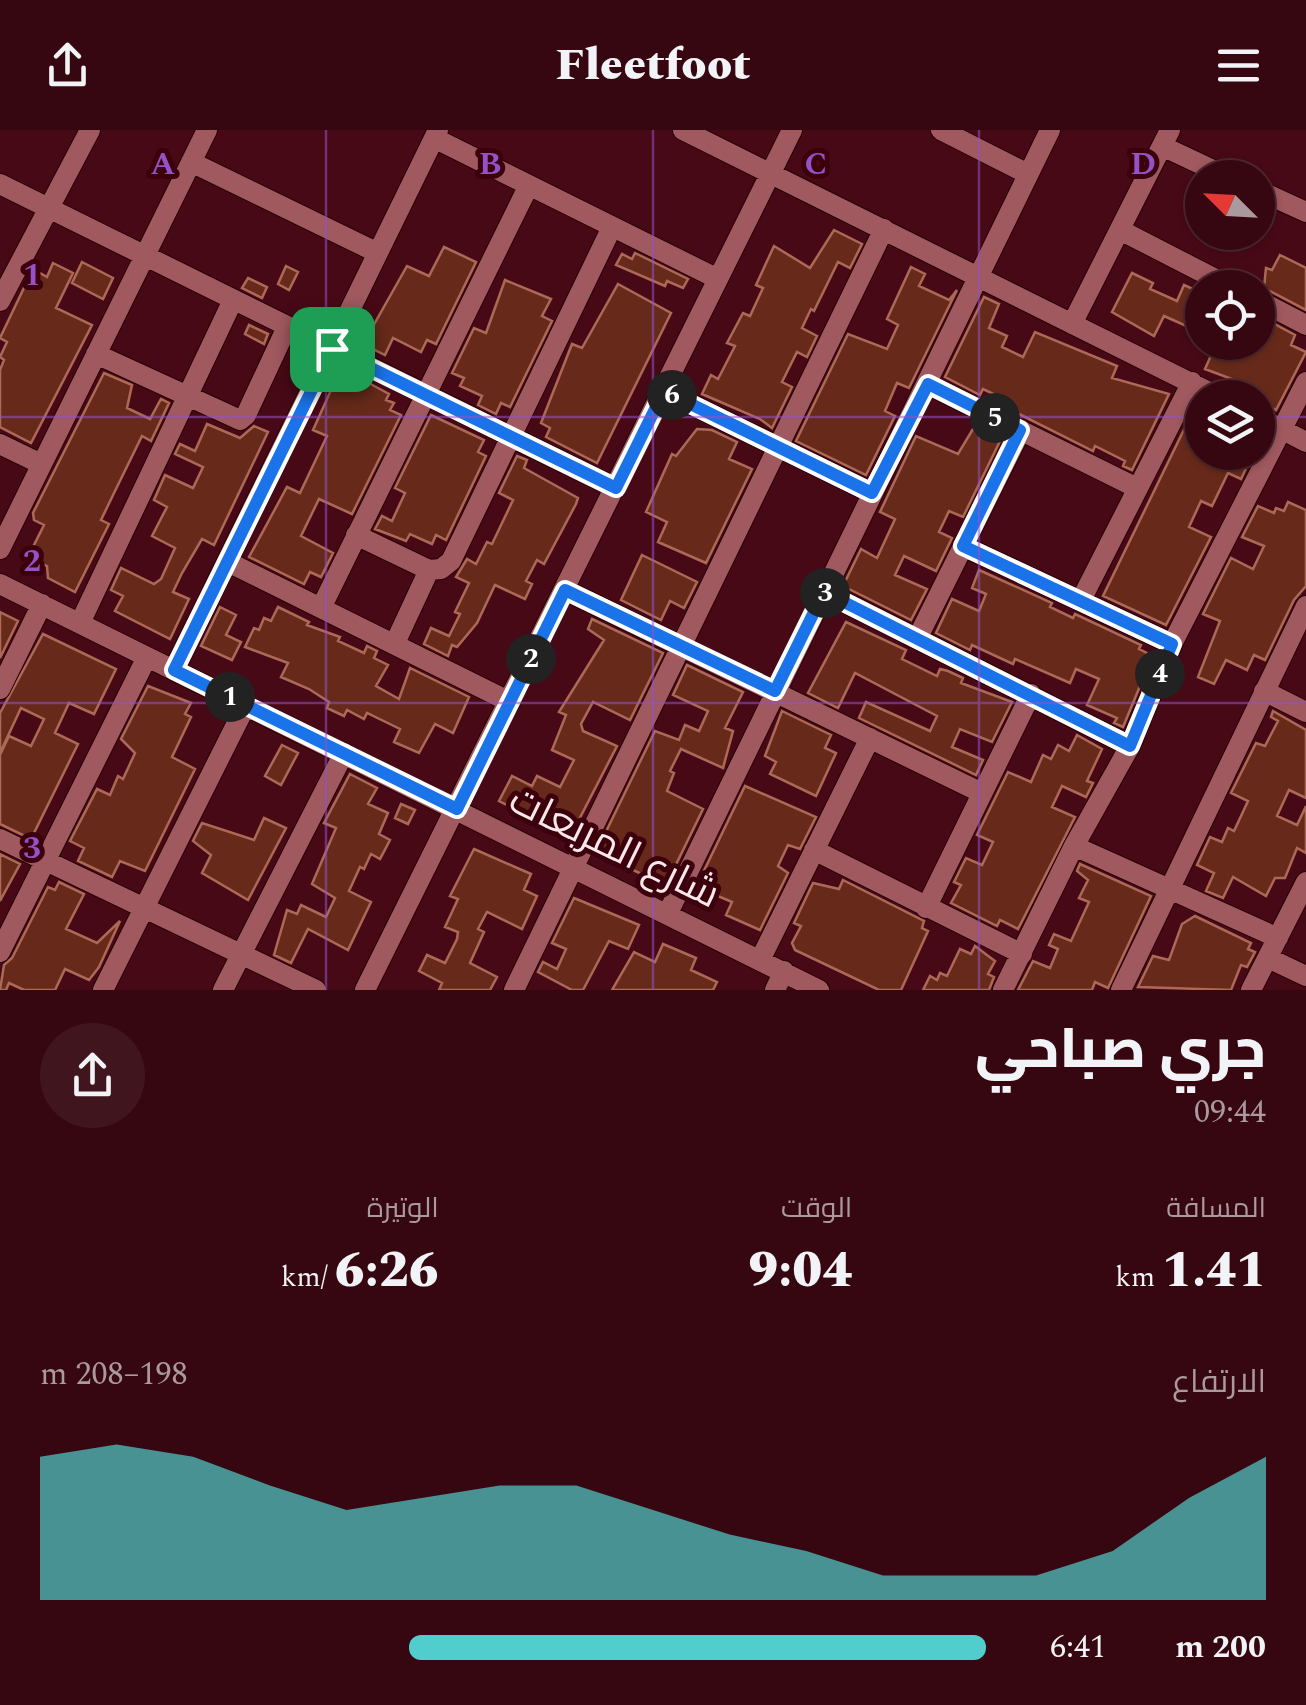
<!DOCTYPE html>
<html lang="ar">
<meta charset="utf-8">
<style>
body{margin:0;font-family:Spectral,Cairo,serif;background:#41151e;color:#f1f3f6;direction:rtl;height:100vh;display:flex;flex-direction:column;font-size:38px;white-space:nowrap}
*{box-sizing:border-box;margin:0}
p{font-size:32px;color:#aa999f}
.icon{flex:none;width:55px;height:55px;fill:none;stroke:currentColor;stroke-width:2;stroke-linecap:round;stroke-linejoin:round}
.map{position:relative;height:860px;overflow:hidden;direction:ltr}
.sheet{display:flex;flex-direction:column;background:#360710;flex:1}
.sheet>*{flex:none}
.needle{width:65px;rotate:294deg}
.controls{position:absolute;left:1185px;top:30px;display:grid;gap:20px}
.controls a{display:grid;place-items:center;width:90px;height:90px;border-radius:50%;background:#360710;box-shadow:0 2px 8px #0004,0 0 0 2px #502830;font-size:50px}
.pin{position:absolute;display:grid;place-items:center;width:85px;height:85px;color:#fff;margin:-42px;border-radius:20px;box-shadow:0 5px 15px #0006}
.km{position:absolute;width:50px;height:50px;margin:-25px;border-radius:50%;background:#222;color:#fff;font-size:28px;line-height:50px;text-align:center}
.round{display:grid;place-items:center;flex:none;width:105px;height:105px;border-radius:52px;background:#41151e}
.summary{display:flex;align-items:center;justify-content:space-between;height:170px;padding:0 40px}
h1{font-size:55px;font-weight:800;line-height:75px}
.stats{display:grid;grid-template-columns:repeat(3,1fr);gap:15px;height:170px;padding:10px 40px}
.stats div{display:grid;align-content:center}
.stats b{font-size:50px;font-weight:800}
.stats small{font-size:28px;font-weight:400}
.stats p{font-size:28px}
.chart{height:280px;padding:20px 40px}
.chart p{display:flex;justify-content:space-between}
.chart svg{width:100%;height:180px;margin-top:10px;fill:#52cdcd;opacity:.7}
ul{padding:0 40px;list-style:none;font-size:32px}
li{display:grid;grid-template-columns:160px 120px 1fr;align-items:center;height:75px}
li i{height:25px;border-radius:12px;background:#52cdcd}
header{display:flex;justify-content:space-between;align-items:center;height:130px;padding:0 40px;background:#360710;font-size:45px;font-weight:800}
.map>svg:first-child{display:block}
</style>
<header><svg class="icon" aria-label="menu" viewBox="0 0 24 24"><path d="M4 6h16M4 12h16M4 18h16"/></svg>Fleetfoot<svg class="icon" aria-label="share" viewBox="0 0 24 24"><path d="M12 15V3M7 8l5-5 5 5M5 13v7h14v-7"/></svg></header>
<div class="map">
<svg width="1306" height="860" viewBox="0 0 1306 860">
<rect width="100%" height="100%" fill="#480916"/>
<path fill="#672a1a" stroke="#ad6957" stroke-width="2.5" d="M834 100 862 114 850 138 838 132 814 181 811 179 802 198 817 206 807 227 797 222 782 252 792 257 772 298 760 289 702 264 711 245 718 249 735 216 727 213 743 183 750 186 763 158 756 155 774 116 810 138Z
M444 117 476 132 436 214 427 210 421 222 393 208 385 225 363 214 407 136 429 146Z
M635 123 688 149 683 158 667 151 665 156 616 135 622 124 632 129Z
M1280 125 1306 138V180L1264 158 1266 138 1272 140Z
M82 132 113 148 103 169 72 153Z
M53 133 73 143 56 178 92 195 31 313 0 297V240L4 230 0 227 7 212 0 208 33 139 47 147Z
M286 136 298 142 289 160 278 154Z
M911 137 925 144 919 156 949 170 957 160 909 258 897 253 885 281 895 286 866 345 796 311 848 204 887 219 898 195 887 189Z
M1132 143 1153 153 1150 159 1177 171 1184 155 1202 163V203L1164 186 1154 206 1112 182Z
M248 148 267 157 262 168 242 158Z
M505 150 551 169 542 186 552 191 510 277 501 273 496 284 478 275 482 266 460 256 464 248 452 243 474 198 486 203Z
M618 154 671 183 597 333 546 307 550 298 541 293 572 214 582 218Z
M984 167 999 174 989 198 1007 206 1002 217 1023 227 1035 202 1117 236 1112 248 1169 264 1132 340 1123 336 1125 331 1095 316 1093 321 1001 275 1004 269 983 259 980 265 945 247Z
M1258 185 1295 205 1291 215 1306 222 1276 280 1261 273 1264 267 1244 258 1245 254 1205 239 1213 221 1197 212H1258Z
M249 195 268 204 264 214 245 204Z
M341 238 389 264 386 270 394 273 390 280 401 285 352 384 319 369 301 406 333 423 321 447 310 442 304 454 249 427 287 357 300 363 327 306 313 300Z
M104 243 132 255 127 278 150 289 161 269 169 273 151 311 142 306 115 361 101 390 109 394 75 462 48 448 47 436 28 427 44 395 34 390 33 383Z
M1194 279 1202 283V322L1234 323 1250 330 1241 349 1228 343 1212 376 1201 371 1189 397 1211 407 1166 495 1103 466Z
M431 285 484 310 478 322 486 326 446 410 436 405 432 414 410 404 406 411 375 399 382 386 392 391 405 363 395 358Z
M207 294 240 308 254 296 268 302 214 415 202 409 182 443 173 462 189 469 170 509 115 481 123 466 111 460 121 438 154 454 161 449 175 418 152 406 167 377 154 370 165 345 193 358 203 337 175 324 180 314 195 321Z
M976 294 1002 307 963 387 949 381 939 402 952 408 936 441 904 426 895 445 927 459 911 490 843 456 861 419 877 428 895 389 880 382 916 306 958 324Z
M697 299 712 300 737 312 729 329 752 339 706 433 658 412 667 392 646 382 672 324 676 326Z
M517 326 527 330 524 338 578 368 576 374 544 434 537 430 526 451 532 454 525 469 495 455 477 493 457 517 452 515 448 526 424 514 431 498 449 506 460 484 455 482 469 453 456 447 467 429 476 434 487 412 492 414 513 370 499 363Z
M1288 372 1306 380V456L1294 470 1265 530 1254 525 1247 540 1226 530 1214 554 1198 547 1220 491 1203 484 1231 428 1253 439 1264 416 1242 407 1258 376 1274 383 1276 378 1284 381Z
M642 425 697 452 684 478 670 471 661 490 621 470Z
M979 440 1052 473 1050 477 1073 488 1075 484 1141 515 1139 519 1147 523 1144 529 1150 532 1123 597 1114 593 1117 588 1087 575 1099 549 1076 539 1070 553 1015 529 1013 534 972 515 970 520 936 503 952 469 979 481 986 464 972 458Z
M220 477 236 485 226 505 241 512 232 530 201 516Z
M278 477 309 492 307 495 340 507 338 511 364 523 367 516 377 521 374 528 388 535 376 556 399 569 410 538 469 567 453 603 435 594 419 623 394 612 400 599 367 583 364 589 347 580 344 586 327 578 329 572 309 559 281 547 288 533 245 517 254 498 259 500 264 488 271 491Z
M0 482 18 491 0 528Z
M592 489 663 523 630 590 593 572 581 594 583 601 617 616 570 707 499 671 512 646 532 656 537 646 560 657 574 630 552 620 566 585 559 582 604 510 588 499Z
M846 492 906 520 902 529 937 546 940 539 948 541 963 548 961 553 1012 572 992 612 960 599 952 617 983 630 976 645 859 588 866 572 930 601 937 586 855 543 838 578 808 563Z
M43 504 116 539 94 584 69 573 55 603 78 614 31 709 0 694V625L9 606 31 616 44 589 21 578 0 623V583Z
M687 535 743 562 725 598 733 601 723 638 681 619 670 641 674 643 667 661 703 679 666 755 602 726 605 721 598 718 655 601 679 610 685 595 699 601 708 581 673 565Z
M148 556 191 573 185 584 191 587 172 627 195 639 145 741 120 731 112 747 78 731 84 718 70 711 97 659 110 665 118 646 123 649 135 623 121 609Z
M782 581 831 605 825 618 836 623 816 666 770 644 776 632 765 626Z
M1273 581 1306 600V668L1289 660 1277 686 1297 695 1306 676V723L1297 718 1285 748H1275L1266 766 1233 747 1223 768 1206 761 1214 743 1197 735 1210 707 1222 712 1228 698 1234 701 1248 671 1231 663 1256 613 1265 616 1278 591 1271 587Z
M1077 605 1102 619 1087 651 1093 653 1086 667 1062 656 1052 677 1075 687 1018 799 1000 790 997 796 951 773 961 755 954 752 966 728 982 735 993 712 977 705 1008 642 1031 652 1043 625 1051 629 1058 615 1069 621Z
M282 615 298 623 281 655 265 646Z
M350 644 377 658 368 674 388 683 379 704 390 710 380 729 371 724 364 739 360 737 349 761 371 772 348 820 308 799 291 833 274 825 287 780 297 784 301 775 326 787 335 768 312 754 336 698 324 693Z
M745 656 816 687 800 719 788 715 778 736 788 743 760 800 726 785 732 772 704 760 707 753 700 749Z
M401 674 415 680 408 694 395 688Z
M264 688 286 698 248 770 202 743 211 725 193 711 202 693 254 710Z
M474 719 531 744 524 760 537 766 522 799 487 782 478 799 484 802 470 833 497 847 490 860H439L442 853 419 841 427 825 445 833 457 809 458 802 445 797 458 769 450 766Z
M0 724 20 734 0 771Z
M1080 734 1151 766 1108 858 1095 852 1092 860H1018L1033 831 1050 838 1058 819 1049 815 1054 804 1071 811 1089 772 1079 768 1088 750 1077 741Z
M843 750 924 791 922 798 928 801 901 860H879L795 820 792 813 801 796 794 793 813 753 839 759Z
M59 752 84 764 66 799 97 813 120 791 99 837 89 850 65 839 55 860H24L9 853 6 860H0L4 835 12 828 48 757 55 760Z
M574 768 639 795 628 819 609 811 583 860H572L538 842 543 832 557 839 566 819 552 813Z
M1195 786 1251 813 1248 819 1255 822 1247 837 1241 835 1231 860 1138 857 1153 826 1169 830 1182 794Z
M663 814 696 828 691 840 717 852 713 860H612L634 822 655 832Z
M975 816 995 831 988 844 994 847 989 860H923L930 846 937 850 940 843 947 846 960 819 971 824Z"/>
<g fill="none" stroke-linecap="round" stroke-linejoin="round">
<defs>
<path id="minor" d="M683 0 1221 268
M941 0 1028 44
M434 8 718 149
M1162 16 1230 48
M191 32 378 123
M0 54 615 358
M1258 60 1306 82
M1120 100 1233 158
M1258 170 1306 195
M0 171 90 0
M1072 194 1170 0
M96 224 240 290 246 285 287 197
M927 254 1135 357
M664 261 872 363
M1258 287 1306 312
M0 314 41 334
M356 405 429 440 441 439 451 431 612 97
M963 416 1172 514
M0 419 207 0
M228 432 510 572
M0 454 819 860
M565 460 982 663
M824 462 1130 616
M1081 470 1192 252
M322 476 528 57
M80 493 233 170
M918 507 1021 300
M395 513 429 440
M174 540 438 0
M0 559 42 474
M1264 561 1306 582
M0 709 316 860
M1074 716 1278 808
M814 720 1022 824
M926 778 1031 564
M668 783 1050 0
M0 822 147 527
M1268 828 1306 846
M760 830 870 608
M103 860 246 575
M223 860 344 623
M365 860 792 0
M514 860 884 99
M775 860 784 841
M1003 860 1074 716 1130 616 1172 514 1306 252
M1121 860 1306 476
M1251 860 1306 752"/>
</defs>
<use href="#minor" stroke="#260004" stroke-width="22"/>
<use href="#minor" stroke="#9f595f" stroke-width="20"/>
</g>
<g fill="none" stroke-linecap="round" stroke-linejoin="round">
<defs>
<path id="route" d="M332 219 616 358 664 261 872 363 928 254 1020 300 963 416 1172 514 1130 616 824 462 775 561 565 460 457 679 174 540Z"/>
</defs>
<use href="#route" stroke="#fff" stroke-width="20"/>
<use href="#route" stroke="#1a73e8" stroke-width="12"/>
</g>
<path fill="none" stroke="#9452c7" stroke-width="2.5" stroke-opacity="0.55" d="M326 0V860M653 0V860M979 0V860M0 287H1202M1258 287H1306M0 573H1306"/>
<g text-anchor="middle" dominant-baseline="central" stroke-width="10" stroke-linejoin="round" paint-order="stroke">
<g font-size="40" fill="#f9e8e9" stroke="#3c000d">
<text transform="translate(614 718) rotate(26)">شارع المربعات</text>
</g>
</g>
<g font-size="32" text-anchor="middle" font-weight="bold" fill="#9452c7" stroke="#3c000d" stroke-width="10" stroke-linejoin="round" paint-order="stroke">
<text x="163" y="44">A</text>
<text x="490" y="44">B</text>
<text x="816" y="44">C</text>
<text x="1143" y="44">D</text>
<text x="32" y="155">1</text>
<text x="32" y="441">2</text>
<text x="32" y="728">3</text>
</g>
</svg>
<div class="controls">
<a><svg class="needle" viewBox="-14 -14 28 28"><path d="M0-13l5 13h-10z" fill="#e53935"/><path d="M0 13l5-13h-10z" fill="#aa999f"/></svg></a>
<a><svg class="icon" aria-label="locate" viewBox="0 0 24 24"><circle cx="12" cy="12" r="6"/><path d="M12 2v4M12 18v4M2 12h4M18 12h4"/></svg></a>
<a><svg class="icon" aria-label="layers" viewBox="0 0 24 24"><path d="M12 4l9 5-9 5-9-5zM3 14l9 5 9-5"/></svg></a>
</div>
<div class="pin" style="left:332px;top:219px;background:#1e9e55"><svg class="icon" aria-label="arrive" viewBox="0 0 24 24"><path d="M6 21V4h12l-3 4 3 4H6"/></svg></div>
<b class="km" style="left:230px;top:567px">1</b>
<b class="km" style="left:531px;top:529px">2</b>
<b class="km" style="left:825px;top:463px">3</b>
<b class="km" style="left:1160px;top:544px">4</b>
<b class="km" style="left:995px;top:288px">5</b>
<b class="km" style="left:672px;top:265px">6</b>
</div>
<section class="sheet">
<div class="summary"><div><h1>جري صباحي</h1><p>09:44</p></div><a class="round"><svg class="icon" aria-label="share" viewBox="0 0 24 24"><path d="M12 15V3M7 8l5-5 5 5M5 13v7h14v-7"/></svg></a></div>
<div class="stats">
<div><p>المسافة</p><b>1.41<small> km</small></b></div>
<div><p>الوقت</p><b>9:04</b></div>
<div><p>الوتيرة</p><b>6:26<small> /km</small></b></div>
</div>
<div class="chart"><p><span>الارتفاع</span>198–208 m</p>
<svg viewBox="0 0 160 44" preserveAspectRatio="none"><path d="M0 44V9L10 6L20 9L30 16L40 22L50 19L60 16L70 16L80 22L90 28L100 32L110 38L120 38L130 38L140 32L150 19L160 9V44z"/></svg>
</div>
<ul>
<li><b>200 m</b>6:41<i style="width:61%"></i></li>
</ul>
</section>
